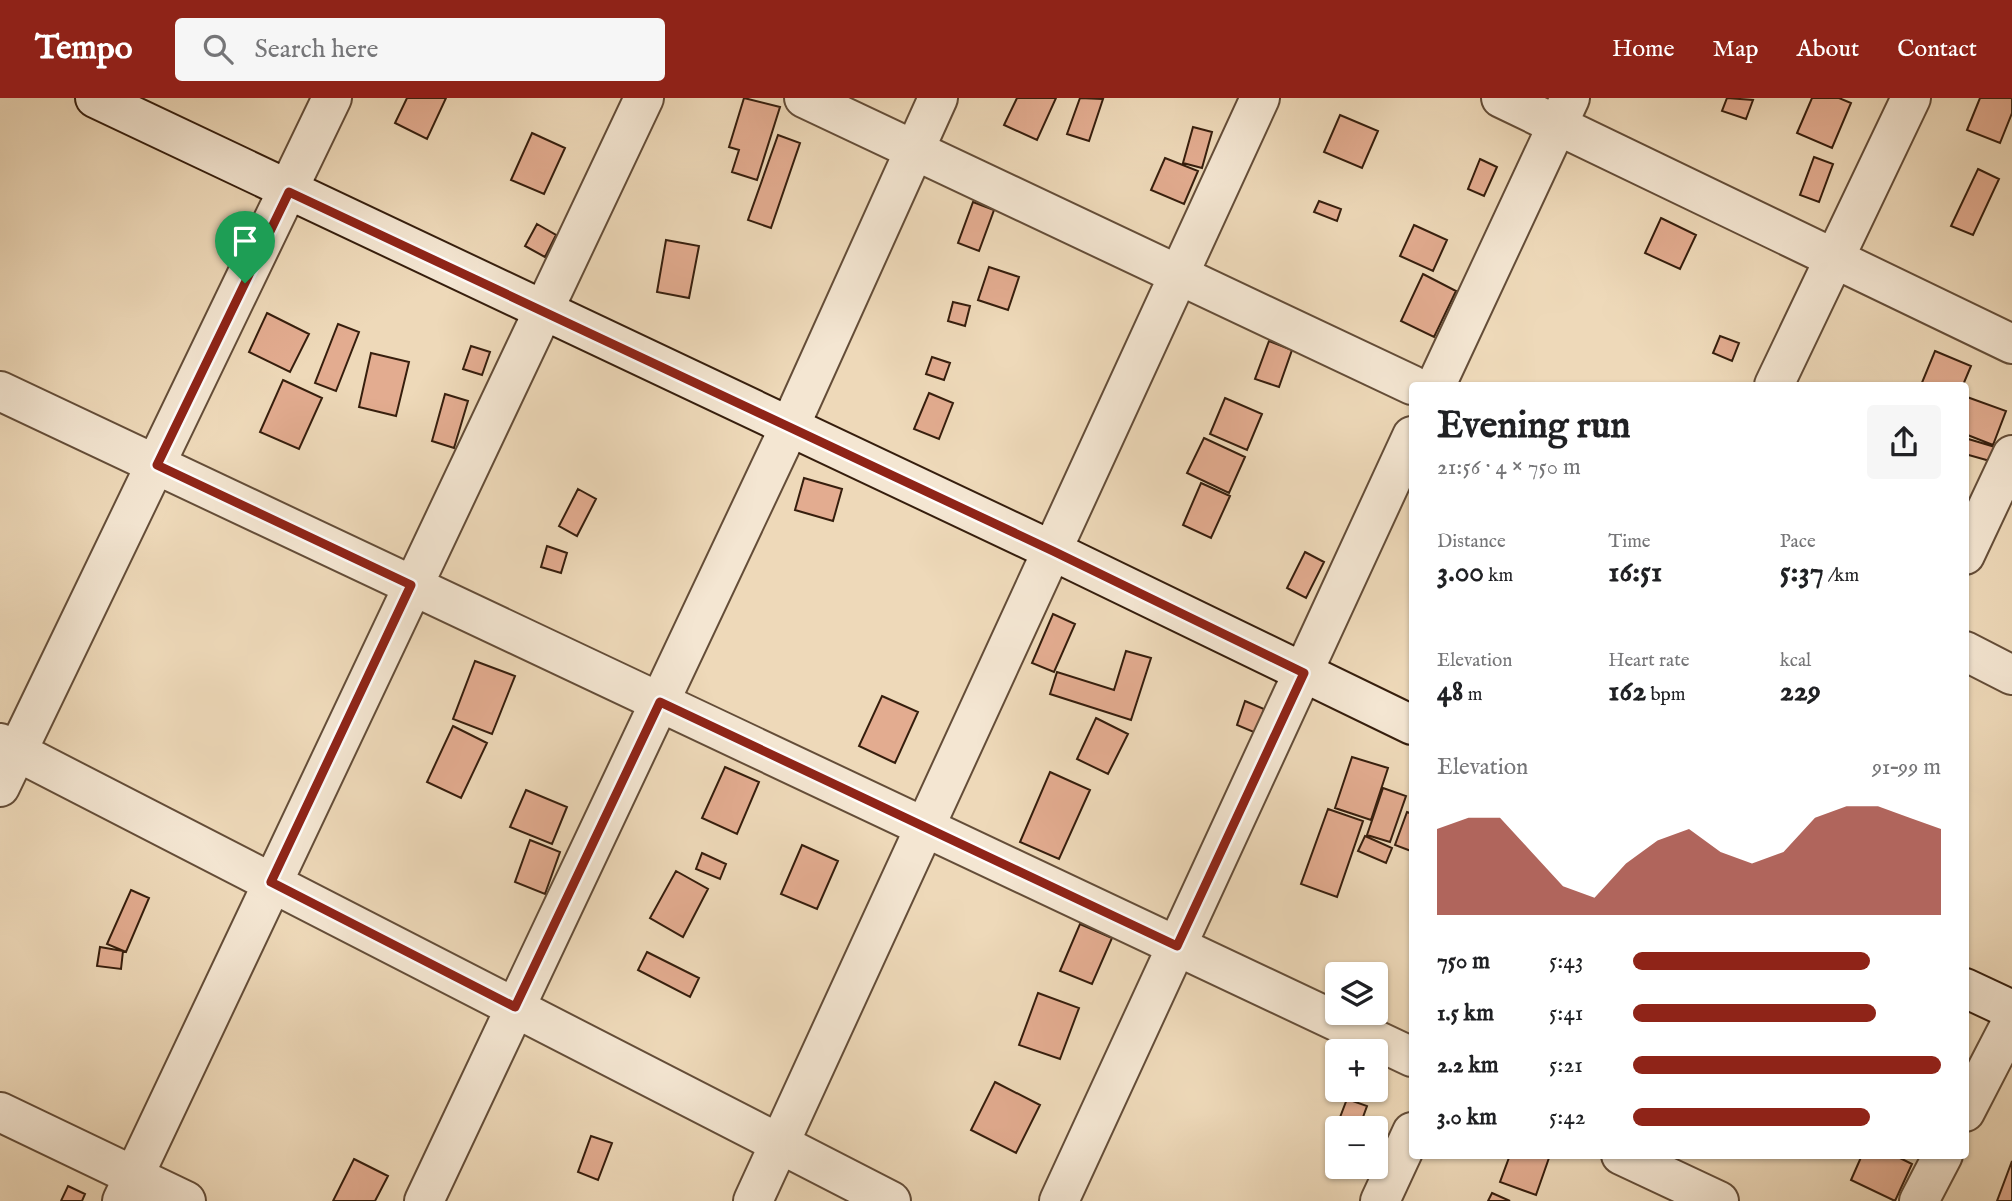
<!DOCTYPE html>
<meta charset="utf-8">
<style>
body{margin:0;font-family:"IM FELL English",serif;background:#f6f6f6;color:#202124;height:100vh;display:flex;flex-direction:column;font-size:26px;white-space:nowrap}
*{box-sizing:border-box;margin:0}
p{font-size:23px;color:#757577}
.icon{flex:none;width:38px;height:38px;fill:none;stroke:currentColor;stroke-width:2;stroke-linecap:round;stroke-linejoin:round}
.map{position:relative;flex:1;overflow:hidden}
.details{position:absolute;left:1409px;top:284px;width:560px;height:777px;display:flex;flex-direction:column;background:#fff;border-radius:7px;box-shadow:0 2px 5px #0004}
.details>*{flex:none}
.controls{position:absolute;left:1325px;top:864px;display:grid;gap:14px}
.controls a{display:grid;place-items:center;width:63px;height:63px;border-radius:7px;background:#fff;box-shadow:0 2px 5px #0004;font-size:35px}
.pin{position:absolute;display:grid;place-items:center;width:60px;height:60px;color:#fff;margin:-72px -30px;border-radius:50% 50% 50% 0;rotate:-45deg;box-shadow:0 0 7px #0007}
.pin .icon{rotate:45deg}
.round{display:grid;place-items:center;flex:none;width:74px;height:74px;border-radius:7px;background:#f6f6f6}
.overview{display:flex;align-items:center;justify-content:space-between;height:119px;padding:0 28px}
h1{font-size:38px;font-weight:700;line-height:52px}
.stats{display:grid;grid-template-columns:repeat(3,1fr);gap:10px;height:119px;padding:7px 28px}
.stats div{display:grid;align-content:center}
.stats b{font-size:30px;font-weight:700}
.stats small{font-size:19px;font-weight:400}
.stats p{font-size:19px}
.chart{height:196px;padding:14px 28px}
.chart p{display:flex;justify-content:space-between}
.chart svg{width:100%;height:126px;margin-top:7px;fill:#8f2418;opacity:.7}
ul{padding:0 28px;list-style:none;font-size:23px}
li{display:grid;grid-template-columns:112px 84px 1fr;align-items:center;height:52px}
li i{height:18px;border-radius:9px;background:#8f2418}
header{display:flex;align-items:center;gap:42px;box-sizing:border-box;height:98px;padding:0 35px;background:#8f2418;color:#fff}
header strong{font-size:33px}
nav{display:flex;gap:38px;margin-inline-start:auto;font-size:24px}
.search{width:490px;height:63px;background:#f6f6f6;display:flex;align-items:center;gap:18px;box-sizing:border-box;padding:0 24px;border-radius:7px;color:#757577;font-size:26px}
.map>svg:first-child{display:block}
</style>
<header>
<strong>Tempo</strong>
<div class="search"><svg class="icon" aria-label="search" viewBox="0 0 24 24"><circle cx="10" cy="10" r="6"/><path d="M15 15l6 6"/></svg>Search here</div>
<nav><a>Home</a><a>Map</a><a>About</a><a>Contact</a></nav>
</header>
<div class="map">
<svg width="2012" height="1103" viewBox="0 0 2012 1103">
<rect width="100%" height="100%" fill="#eed9b9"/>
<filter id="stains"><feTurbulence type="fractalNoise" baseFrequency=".00286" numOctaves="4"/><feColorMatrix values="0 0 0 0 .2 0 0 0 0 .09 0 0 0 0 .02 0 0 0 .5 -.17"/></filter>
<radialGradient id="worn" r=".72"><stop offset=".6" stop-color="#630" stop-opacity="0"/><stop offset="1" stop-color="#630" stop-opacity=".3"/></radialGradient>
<path fill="#e3ac90" stroke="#361e0d" stroke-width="2" d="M407 0H446L427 41 395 25Z
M744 0 780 9 757 82 732 74 739 52 729 49Z
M1017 0H1056L1037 42 1004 27Z
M1080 0 1103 1 1089 43 1067 36Z
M1727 0 1753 2 1746 21 1722 13Z
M1812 0H1839L1851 5 1832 50 1797 35Z
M1980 0H2012V15L2000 45 1967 32Z
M1340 17 1378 33 1362 70 1324 54Z
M1193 29 1212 34 1202 70 1183 65Z
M532 35 565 50 544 96 511 82Z
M778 37 800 45 771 130 748 122Z
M1814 59 1833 66 1819 104 1800 97Z
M1165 60 1198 73 1184 106 1151 92Z
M1480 61 1497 69 1484 98 1468 91Z
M1978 71 1999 81 1973 137 1951 128Z
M1319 103 1341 111 1337 123 1314 114Z
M973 104 994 112 979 153 958 145Z
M1661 120 1696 137 1680 171 1645 155Z
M537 126 556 137 545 159 525 148Z
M1414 127 1447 142 1433 173 1400 158Z
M666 142 699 148 689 200 657 194Z
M989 169 1019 179 1008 212 978 202Z
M1423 176 1456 193 1434 239 1401 223Z
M953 204 970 208 965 228 948 223Z
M267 215 309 236 290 274 249 254Z
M338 226 359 234 336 293 315 285Z
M1720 238 1739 245 1732 263 1713 255Z
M1269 243 1292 252 1279 289 1255 281Z
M471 248 490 254 482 277 463 271Z
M1935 253 1971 268 1963 287H1921Z
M371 255 409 264 396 318 359 309Z
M932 259 950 265 944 282 926 276Z
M283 282 322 300 299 351 260 334Z
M929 295 953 305 939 341 914 331Z
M445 296 468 303 454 350 432 343Z
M1967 299 2006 313 1993 347 1965 336Z
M1225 300 1262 316 1247 352 1210 336Z
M1204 340 1245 359 1229 395 1187 375Z
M1965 340 1995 349 1990 363 1965 356Z
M804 380 842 391 833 423 795 412Z
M1201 385 1230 398 1211 440 1183 427Z
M578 391 596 401 577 438 559 428Z
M547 448 567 455 561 475 541 469Z
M1305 454 1324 464 1306 500 1287 490Z
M1053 516 1075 526 1054 574 1032 565Z
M1126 553 1151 560 1131 622 1050 596 1057 574 1114 592Z
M475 563 515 578 492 636 453 621Z
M882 598 918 614 895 665 859 648Z
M1245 603 1264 611 1256 635 1237 627Z
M1096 620 1128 636 1108 676 1077 661Z
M453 628 487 645 461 700 427 684Z
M1352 659 1388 670 1371 722 1335 710Z
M725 669 759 684 737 736 702 720Z
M1050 674 1090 692 1059 761 1020 744Z
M1383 690 1406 698 1390 744 1367 737Z
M526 692 567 709 552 746 510 729Z
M1328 711 1363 723 1337 799 1301 786Z
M1407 714 1412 716 1411 753 1395 747Z
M1365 738 1392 750 1386 765 1358 753Z
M530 742 560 754 545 796 515 784Z
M802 747 838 763 817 811 781 796Z
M702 755 726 766 720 781 696 771Z
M676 773 708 791 683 839 650 820Z
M131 792 149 800 126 854 107 846Z
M1080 826 1112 840 1092 886 1060 873Z
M100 849 123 853 121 871 97 868Z
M647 854 699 880 690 899 638 872Z
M1038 895 1079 910 1060 961 1019 947Z
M995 984 1040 1007 1016 1055 971 1032Z
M1347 1001 1367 1008 1359 1030 1339 1022Z
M591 1038 612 1045 598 1082 578 1074Z
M1510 1057H1550L1536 1097 1500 1084Z
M1862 1057H1894L1912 1066 1895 1103 1851 1082Z
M354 1061 388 1078 375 1103H333Z
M2012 1063V1103H1997Z
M68 1088 85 1096 82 1103H61Z
M1492 1095 1510 1103H1488Z"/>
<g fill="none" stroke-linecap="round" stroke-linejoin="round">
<defs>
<path id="minor" d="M804 0 1412 287
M1501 0 2012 246
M1436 287 1570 0
M1774 287 1911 0
M0 293 1412 959
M1965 457 2012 357
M1965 553 2012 577
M0 645 891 1103
M0 689 332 0
M0 1014 186 1103
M1965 1014 2012 923
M1621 1057 1719 1103
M122 1103 644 0
M424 1103 789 330 938 0
M753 1103 1260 0
M1059 1103 1412 338
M1380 1103 1412 1034
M1919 1103 1943 1057"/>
<path id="secondary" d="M95 0 1053 453 1412 627
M1965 890 2012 912"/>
</defs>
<use href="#minor" stroke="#644d38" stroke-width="42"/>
<use href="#secondary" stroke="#361e0d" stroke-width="42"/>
<use href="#minor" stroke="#f4e6d2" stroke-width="38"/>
<use href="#secondary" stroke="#f4e6d2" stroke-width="38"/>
</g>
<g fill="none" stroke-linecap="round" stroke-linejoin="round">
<defs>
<path id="route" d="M289 94 1053 453 1304 575 1177 848 660 604 515 909 271 784 411 487 157 367Z"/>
</defs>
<use href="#route" stroke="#fff" stroke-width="14"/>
<use href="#route" stroke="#8f2418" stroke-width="9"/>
</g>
<rect width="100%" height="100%" filter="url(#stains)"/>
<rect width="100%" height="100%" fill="url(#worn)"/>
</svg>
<div class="controls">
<a><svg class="icon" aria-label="layers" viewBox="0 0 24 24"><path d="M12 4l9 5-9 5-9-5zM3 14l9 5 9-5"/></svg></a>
<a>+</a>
<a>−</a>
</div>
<div class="pin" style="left:245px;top:185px;background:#1e9e55"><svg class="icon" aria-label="arrive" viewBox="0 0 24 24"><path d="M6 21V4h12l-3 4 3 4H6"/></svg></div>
<section class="details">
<div class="overview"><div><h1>Evening run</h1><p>21:56 · 4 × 750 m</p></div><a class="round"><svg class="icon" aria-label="share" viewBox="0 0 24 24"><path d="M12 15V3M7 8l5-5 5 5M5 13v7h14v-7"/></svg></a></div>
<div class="stats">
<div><p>Distance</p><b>3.00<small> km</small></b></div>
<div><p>Time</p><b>16:51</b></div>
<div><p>Pace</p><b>5:37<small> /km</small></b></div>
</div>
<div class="stats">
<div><p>Elevation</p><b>48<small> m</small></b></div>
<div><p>Heart rate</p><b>162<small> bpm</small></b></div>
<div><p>kcal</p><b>229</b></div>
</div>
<div class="chart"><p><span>Elevation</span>91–99 m</p>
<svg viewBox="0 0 160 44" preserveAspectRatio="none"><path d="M0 44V14L10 10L20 10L30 22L40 34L50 38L60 26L70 18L80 14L90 22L100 26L110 22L120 10L130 6L140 6L150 10L160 14V44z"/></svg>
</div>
<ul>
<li><b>750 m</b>5:43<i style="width:77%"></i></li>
<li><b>1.5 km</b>5:41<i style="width:79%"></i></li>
<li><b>2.2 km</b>5:21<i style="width:100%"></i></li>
<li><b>3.0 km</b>5:42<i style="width:77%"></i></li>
</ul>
</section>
</div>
